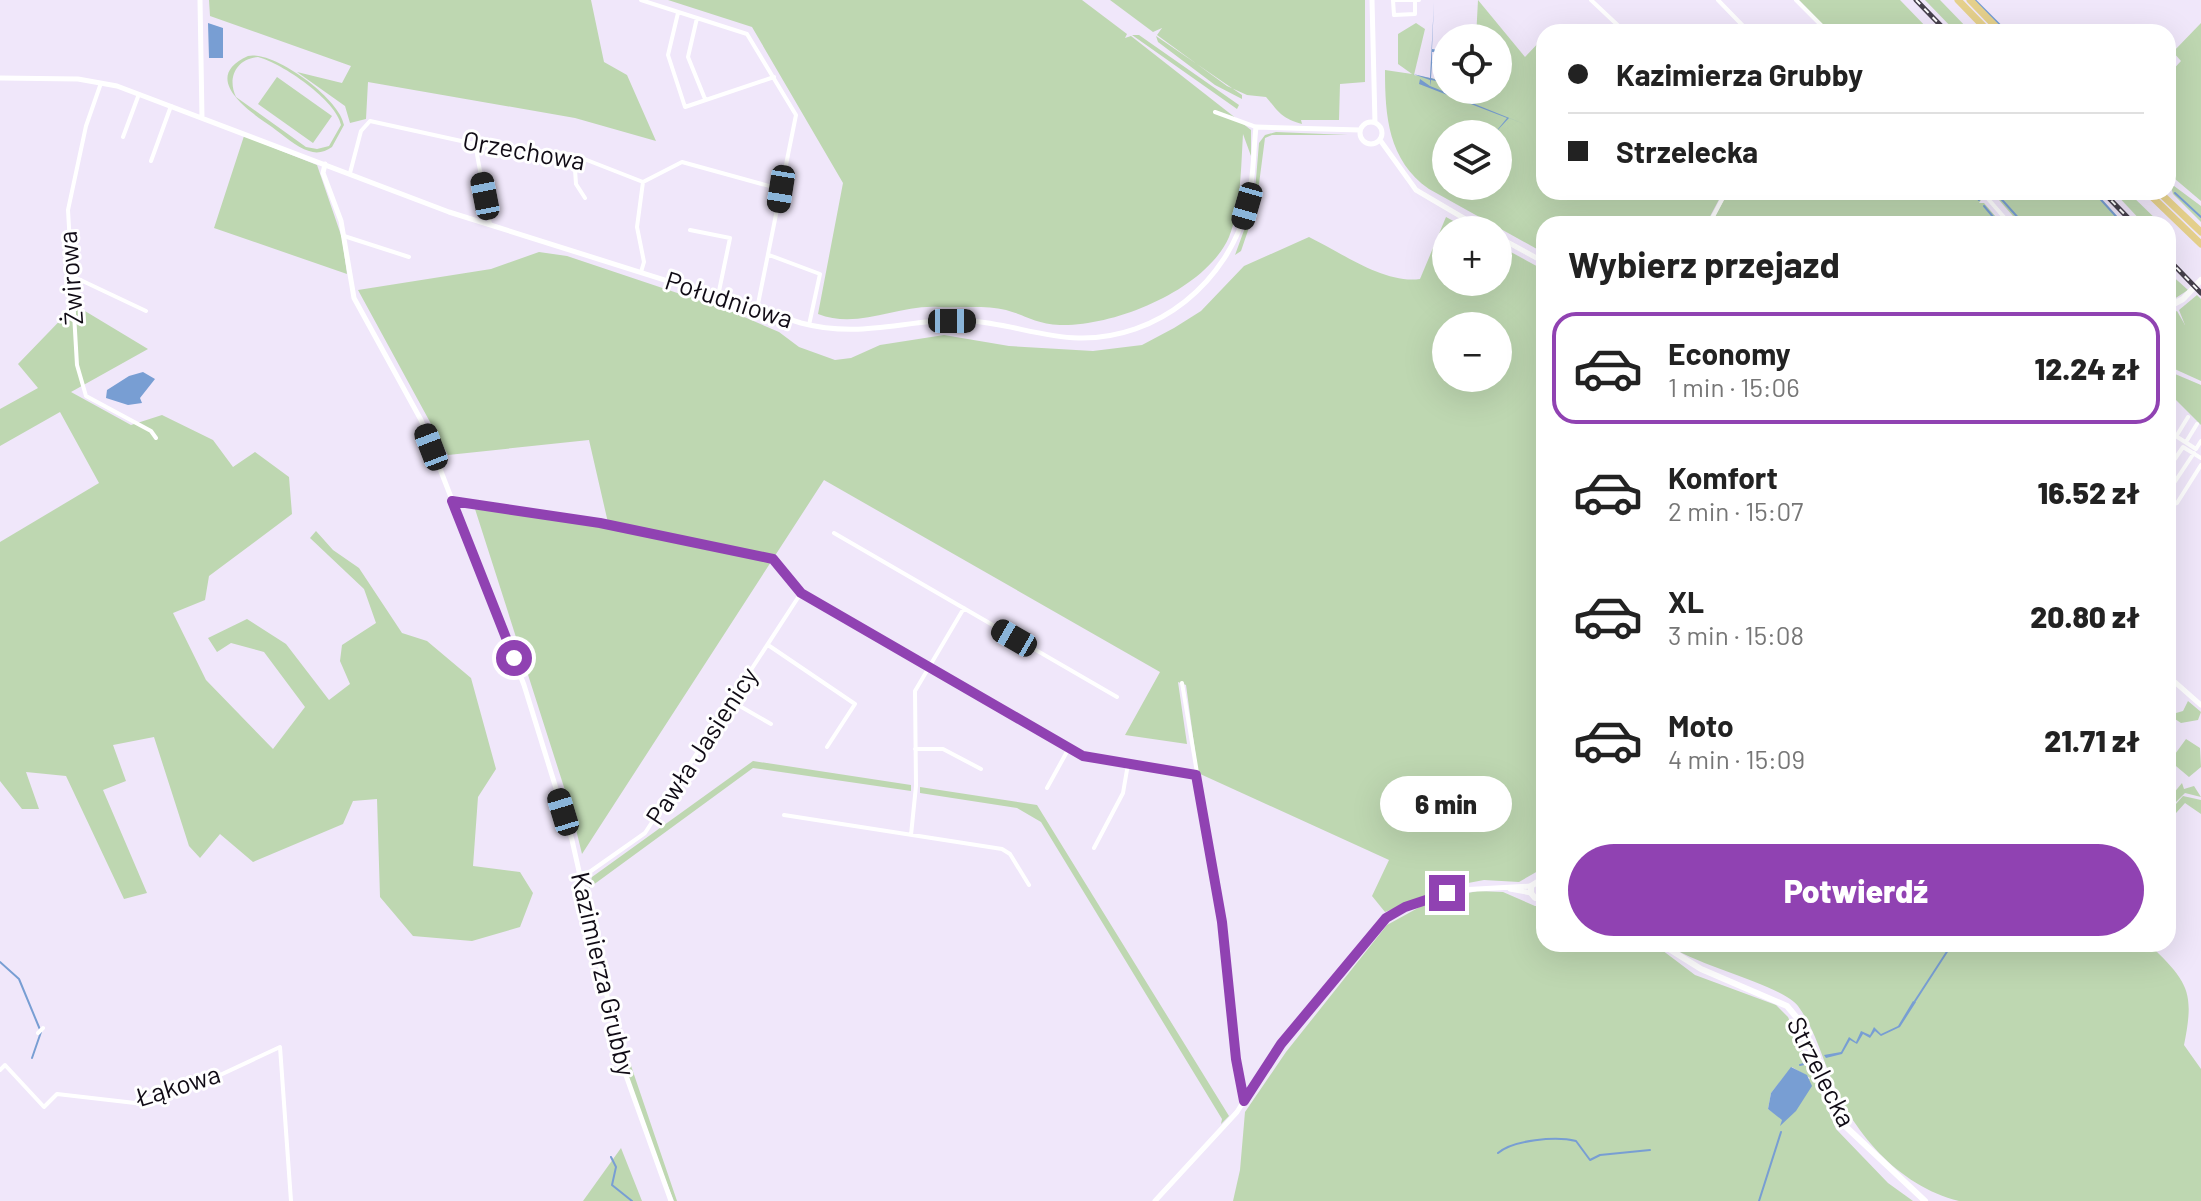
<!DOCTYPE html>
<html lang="pl">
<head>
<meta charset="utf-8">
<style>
	:root { --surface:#fff; --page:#f2f2f2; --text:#222; --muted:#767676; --line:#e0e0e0; --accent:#9042b2 }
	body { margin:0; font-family:Barlow,sans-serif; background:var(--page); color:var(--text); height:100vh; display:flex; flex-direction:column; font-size:30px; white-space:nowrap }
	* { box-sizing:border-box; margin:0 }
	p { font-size:26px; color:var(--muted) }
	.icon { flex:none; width:44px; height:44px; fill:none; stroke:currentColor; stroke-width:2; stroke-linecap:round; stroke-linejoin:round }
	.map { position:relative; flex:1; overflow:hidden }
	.panel { position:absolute; left:1536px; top:216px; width:640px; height:736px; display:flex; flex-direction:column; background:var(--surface); border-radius:24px; box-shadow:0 8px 32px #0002 }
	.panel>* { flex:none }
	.banner { position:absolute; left:1536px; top:24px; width:640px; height:176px; border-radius:24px; box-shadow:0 8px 32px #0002; display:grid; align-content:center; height:176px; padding:0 32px; background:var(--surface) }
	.fabs { position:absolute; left:1432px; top:24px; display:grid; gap:16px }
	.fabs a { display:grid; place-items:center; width:80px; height:80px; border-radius:50%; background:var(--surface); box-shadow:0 8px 32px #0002; font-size:40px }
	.end { position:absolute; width:36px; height:36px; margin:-18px; border:10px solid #9042b2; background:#fff; box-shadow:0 0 0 4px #fff }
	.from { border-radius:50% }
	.bubble { position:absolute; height:56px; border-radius:28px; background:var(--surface); box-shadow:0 8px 32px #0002; font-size:26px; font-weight:800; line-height:56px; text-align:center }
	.car { position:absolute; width:24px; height:48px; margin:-24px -12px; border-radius:10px; box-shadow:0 0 6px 2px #0007; background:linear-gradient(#222 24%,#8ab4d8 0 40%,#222 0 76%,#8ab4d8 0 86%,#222 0) }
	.banner b { display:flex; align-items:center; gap:28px; height:76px; font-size:30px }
	.banner b+b { border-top:2px solid var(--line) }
	.banner i { width:20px; height:20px; background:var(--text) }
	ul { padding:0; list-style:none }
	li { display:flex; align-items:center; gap:24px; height:112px; margin:0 16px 12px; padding:0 16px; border:4px solid transparent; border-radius:24px }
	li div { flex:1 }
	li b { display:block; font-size:30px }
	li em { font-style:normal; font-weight:800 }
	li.on { border-color:var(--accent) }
	li>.icon { width:72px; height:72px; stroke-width:1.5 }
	h2 { padding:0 32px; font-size:36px; line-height:96px }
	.action { display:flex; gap:16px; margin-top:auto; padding:16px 32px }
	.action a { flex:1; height:92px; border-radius:48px; background:var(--accent); color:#fff; font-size:32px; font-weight:800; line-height:92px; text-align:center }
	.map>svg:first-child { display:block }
	.green { fill:#bed7b1; fill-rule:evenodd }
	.water { fill:#789ed3 }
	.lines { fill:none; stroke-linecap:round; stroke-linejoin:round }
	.stream { stroke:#789ed3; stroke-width:2 }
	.minor { stroke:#fff; stroke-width:4 }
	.tertiary { stroke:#fff; stroke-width:5 }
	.secondary { stroke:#fff; stroke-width:6 }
	.primary { stroke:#e5d08c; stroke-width:7 }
	.rail-casing { stroke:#46404c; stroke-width:5 }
	.rail { stroke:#fff; stroke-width:2; stroke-dasharray:6; stroke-linecap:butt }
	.route { stroke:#9042b2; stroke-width:10 }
	.labels { text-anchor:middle; stroke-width:6; stroke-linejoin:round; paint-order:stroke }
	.street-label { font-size:26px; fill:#100b15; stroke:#fff }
</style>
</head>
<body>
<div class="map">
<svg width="2201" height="1201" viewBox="0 0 2201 1201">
	<rect width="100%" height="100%" fill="#f0e7fa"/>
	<!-- green -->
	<path class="green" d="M209 0H591L604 62 627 75 656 141 575 118 368 82 366 119 350 123 345 106 297 72 342 83 351 66 210 16Z
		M668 0H1082L1127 34 1125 38 1131 36 1251 130V156L1243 134C1241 166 1241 208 1229 237 1206 289 1118 325 1064 325 1038 325 1028 316 1006 310 986 305 959 308 939 307 898 304 859 330 818 314L843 183 752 27Z
		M1110 0H1365V82L1340 84 1339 120H1301L1302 124C1281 118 1279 112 1266 97L1247 95 1227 86 1157 35 1162 28 1153 32Z
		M1478 0 1525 57 1544 37V192H1723L1706 224H1544V253L1429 189C1388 160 1385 116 1385 70L1412 74 1398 64V34L1416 23 1425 29 1414 75 1446 81V90H1498V38H1476ZM1446 134H1498V186H1446Z
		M1799 0H1900L1931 32H1830Z
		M1925 0H1940L1971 32H1956Z
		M2201 23V201L2168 173V75L2181 61 2173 52Z
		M1132 35H1139L1239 105 1237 109Z
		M1156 36 1242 95V99L1215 85 1158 42Z
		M248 56C274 50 340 99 344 125L332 147C325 152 317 154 309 151 296 147 283 135 272 127 250 112 199 78 248 56ZM258 57C282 63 337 101 341 125L329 146 317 149 306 147 236 97C227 78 236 59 258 57Z
		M277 77 332 116 313 143 258 104Z
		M1276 132 1348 135H1272L1265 138 1256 207 1241 251 1235 255 1254 203 1259 143 1265 135Z
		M244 136 317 165 342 238 347 274 214 228Z
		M2170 183 2201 206V222L2173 194Z
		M1728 192H1974L1981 200 1979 203H1984L2002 224H1711Z
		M1992 192H2095L2123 224H2020Z
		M2114 192H2128L2161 224H2144Z
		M1446 217 1470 230H1446V282H1498V245L1544 270V855L1538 871 1519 882 1484 880 1447 887 1385 912 1372 896 1389 860 1198 773 1186 685 1178 682 1187 744 1125 735 1160 672 824 480 582 854 571 809 475 509 609 527 589 440 448 455 358 290 491 269 539 252 567 256 728 310 779 332 799 347 835 360 851 358 880 345 944 335 1009 346 1093 351 1142 345 1174 328 1201 311 1244 266 1309 237C1340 252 1384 284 1420 279ZM1446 326H1498V378H1446Z
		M2168 272 2188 290 2168 303Z
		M2197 295 2201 299V381L2168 366V315L2177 311 2185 325 2179 310Z
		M75 305 148 349 71 392 131 425 162 415 213 440 233 467 255 452 289 477 292 514 209 576 205 600 173 613 206 680 273 749 305 707 264 652 231 643 217 652 208 638 247 619 286 644 329 700 350 684 340 661 342 645 376 623 364 589 310 538 316 531 333 550 359 568 402 633 427 641 471 678 496 769 478 797 473 866 520 872 533 893 520 927 472 941 413 936 380 897 377 799 353 801 343 824 253 862 220 834 200 858 189 846 154 737 113 745 126 781 103 790 147 893 124 899 66 776 26 772 39 809H22L0 781V542L99 483 60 412 0 446V409L38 388 18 364Z
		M2168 371 2201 385V425L2168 392Z
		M2188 701 2201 712 2198 720 2181 723 2169 715 2183 711Z
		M2186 739 2200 748 2201 767 2189 777 2170 761Z
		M753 761 911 785V791L753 768 589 888 592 877Z
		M2182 783 2184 789 2194 786 2201 797 2185 793 2168 810V800Z
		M920 787 1037 805 1229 1116 1221 1124 1222 1119 1041 822 1017 808 920 793Z
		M2183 796 2201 800V814L2185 803 2168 822V813Z
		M1477 891 1503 892 1535 906H1544V944H1654L1695 975 1776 1005 1788 1017 1836 1129 1888 1183 1913 1201H1233L1240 1170 1245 1112 1286 1052 1387 925 1427 903ZM1792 1067 1810 1078 1781 1124 1783 1119 1768 1109 1771 1093Z
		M1666 944H2149C2188 982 2195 991 2184 1045L2201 1069V1201H1959C1898 1186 1851 1131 1829 1073 1820 1051 1813 1026 1798 1006 1782 985 1697 966 1666 944Z
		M626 1051 677 1201H674L642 1122 621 1052Z
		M621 1148 642 1201H583Z"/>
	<!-- water -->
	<path class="water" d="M1434 2 1432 49 1446 51 1432 52V62L1446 64H1432L1431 78 1446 83 1431 80 1430 86 1544 132 1509 118 1494 134 1507 118 1419 84 1420 79 1430 86V80L1413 74 1430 78Z
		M208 23 223 28V58H209Z
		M143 372 155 379 140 398 142 403 128 405 106 398 107 390 129 376Z
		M1913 1001 1916 1002 1900 1027 1881 1036 1875 1031 1870 1038 1863 1034 1857 1044 1850 1040 1842 1054 1826 1058 1824 1055 1841 1052 1849 1037 1856 1042 1861 1031 1870 1035 1874 1027 1881 1034 1898 1026Z
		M1791 1067 1807 1075 1812 1086 1796 1111 1780 1126 1782 1120 1768 1109 1771 1093Z"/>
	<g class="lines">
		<!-- stream -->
		<path class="stream" d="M1975 0 2007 32
			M1972 192 1979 200
			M1995 192 2021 221
			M2094 192 2123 224
			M2175 193 2201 217
			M1984 206 1999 224
			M0 962 19 979 41 1032 32 1058
			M1915 1001 1952 944
			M1800 1065 1804 1064
			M1498 1153C1513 1140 1556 1136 1576 1141L1590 1160 1600 1155 1650 1150
			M611 1157 616 1167 612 1185 632 1201
			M1759 1201 1781 1132"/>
		<!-- minor -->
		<path class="minor" d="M641 0 747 34 796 115 757 309
			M1415 0V14L1394 15 1393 0H1419
			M1591 0 1625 32
			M1718 0 1749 32
			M1796 0 1828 32
			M678 13 668 55 685 107 774 77
			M697 18 688 57 705 99
			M101 83 86 126 68 210 77 365 86 396 151 431 156 438
			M1215 112 1256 127
			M123 137 139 94
			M475 144 490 224
			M574 155 576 184 585 198
			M151 161 171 106
			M350 173 361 131 370 121 475 144 574 155 643 182
			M643 182 682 162 780 189
			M1982 192 2010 224
			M1709 224 1726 192
			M690 230 730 238 718 296
			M344 236 409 257
			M769 255 820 274 809 325
			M641 272 644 262 637 227 643 182
			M72 276 146 311
			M2168 431 2196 449 2201 441
			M2177 435 2188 417
			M2186 442 2197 424
			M2168 469 2183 447 2201 458
			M2168 492 2194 453
			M452 501 600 523 773 559 801 593 1083 756 1196 775
			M2168 507 2177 503 2201 465
			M834 533 1117 697
			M768 645 855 704 827 747
			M1182 683 1222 922 1244 1101
			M731 701 771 724
			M915 749H943L981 769
			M1047 788 1069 748
			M784 815 1002 849 1010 854 1029 885
			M911 835 916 786 915 691 964 608
			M1094 848 1123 793 1128 764
			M581 878 645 833 801 593
			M38 1033 43 1028
			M0 1070 5 1065 44 1107 57 1094 135 1103 203 1083 280 1047 291 1201"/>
		<!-- tertiary -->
		<path class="tertiary" d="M200 0 202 118
			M1372 0 1375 123
			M0 78 78 79 117 86 449 212 801 323C865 340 909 317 970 321 1006 323 1041 337 1078 338 1158 340 1228 282 1247 206 1254 181 1253 153 1256 127L1360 130
			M1360 133a11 11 0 1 1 22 0a11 11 0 1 1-22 0Z
			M1380 140 1416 190 1484 230
			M325 164 323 173 341 221 354 298 421 420 524 685 572 840 623 1067 671 1201
			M1498 237 1544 262
			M2168 676 2201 705
			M1510 889 1531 893
			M1155 1201 1237 1112 1274 1053 1390 914 1460 890 1531 886"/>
		<!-- secondary -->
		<path class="secondary" d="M2168 307 2183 299 2201 280
			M1539 881 1531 886V893L1535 898H1544
			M1539 881 1544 869
			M1661 944 1701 969 1787 1006 1797 1018 1844 1125 1925 1201"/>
		<!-- primary -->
		<path class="primary" d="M1958 0 1989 32
			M1970 0 2001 32
			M2147 192 2201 244
			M2159 192 2201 232"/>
		<defs>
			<path id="rail" d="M1916 0 1947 32
				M2103 192 2134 224
				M2168 259 2201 293"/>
		</defs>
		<!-- rail casing -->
		<use href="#rail" class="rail-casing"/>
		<!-- rail -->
		<use href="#rail" class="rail"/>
	</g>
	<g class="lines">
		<!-- route -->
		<path class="route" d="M514 658 452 501 600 523 773 559 801 593 1083 756 1196 775 1222 922 1236 1059 1244 1101 1281 1044 1386 918 1405 907 1447 893"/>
	</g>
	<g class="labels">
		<!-- street labels -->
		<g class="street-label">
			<text transform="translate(524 151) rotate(10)" y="9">Orzechowa</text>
			<text transform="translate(71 278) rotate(-94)" y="9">Żwirowa</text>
			<text transform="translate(729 300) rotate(18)" y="9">Południowa</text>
			<text transform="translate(702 746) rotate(-57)" y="9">Pawła Jasienicy</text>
			<text transform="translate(603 974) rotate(77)" y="9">Kazimierza Grubby</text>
			<text transform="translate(1821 1072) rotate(63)" y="9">Strzelecka</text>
			<text transform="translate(178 1086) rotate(-17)" y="9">Łąkowa</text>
		</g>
	</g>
</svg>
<div class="fabs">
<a><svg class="icon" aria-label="locate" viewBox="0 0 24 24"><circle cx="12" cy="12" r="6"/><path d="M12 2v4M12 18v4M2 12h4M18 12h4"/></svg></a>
<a><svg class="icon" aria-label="layers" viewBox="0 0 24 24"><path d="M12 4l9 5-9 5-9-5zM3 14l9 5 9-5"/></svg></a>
<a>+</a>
<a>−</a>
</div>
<i class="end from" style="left:514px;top:658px"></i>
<i class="end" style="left:1447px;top:893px"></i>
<div class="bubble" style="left:1380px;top:776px;width:132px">6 min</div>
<i class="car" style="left:781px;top:189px;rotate:189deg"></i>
<i class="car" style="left:485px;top:196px;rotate:349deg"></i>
<i class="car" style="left:1247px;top:206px;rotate:196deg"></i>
<i class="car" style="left:952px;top:321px;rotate:90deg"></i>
<i class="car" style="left:431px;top:447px;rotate:339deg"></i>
<i class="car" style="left:1014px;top:638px;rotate:300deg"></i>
<i class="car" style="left:563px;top:812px;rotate:343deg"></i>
<div class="banner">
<b><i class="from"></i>Kazimierza Grubby</b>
<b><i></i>Strzelecka</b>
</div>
<section class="panel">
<h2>Wybierz przejazd</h2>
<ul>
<li class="on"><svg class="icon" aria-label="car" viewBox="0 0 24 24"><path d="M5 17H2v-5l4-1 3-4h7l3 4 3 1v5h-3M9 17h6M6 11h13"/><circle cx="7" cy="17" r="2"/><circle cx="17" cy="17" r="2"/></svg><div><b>Economy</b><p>1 min · 15:06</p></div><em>12.24 zł</em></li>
<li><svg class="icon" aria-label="car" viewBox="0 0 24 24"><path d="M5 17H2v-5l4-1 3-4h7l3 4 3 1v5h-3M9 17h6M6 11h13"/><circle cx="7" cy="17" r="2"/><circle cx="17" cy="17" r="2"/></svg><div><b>Komfort</b><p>2 min · 15:07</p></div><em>16.52 zł</em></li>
<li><svg class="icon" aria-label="car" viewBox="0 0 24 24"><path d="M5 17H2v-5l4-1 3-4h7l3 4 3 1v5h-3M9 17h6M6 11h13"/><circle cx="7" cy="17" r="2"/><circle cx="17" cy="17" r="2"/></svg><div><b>XL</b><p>3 min · 15:08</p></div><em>20.80 zł</em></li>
<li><svg class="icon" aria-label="car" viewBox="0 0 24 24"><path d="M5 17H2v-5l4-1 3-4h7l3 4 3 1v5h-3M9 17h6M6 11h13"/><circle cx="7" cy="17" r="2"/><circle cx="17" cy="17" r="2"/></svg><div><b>Moto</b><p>4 min · 15:09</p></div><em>21.71 zł</em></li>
</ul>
<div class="action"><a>Potwierdź</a></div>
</section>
</div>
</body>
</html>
